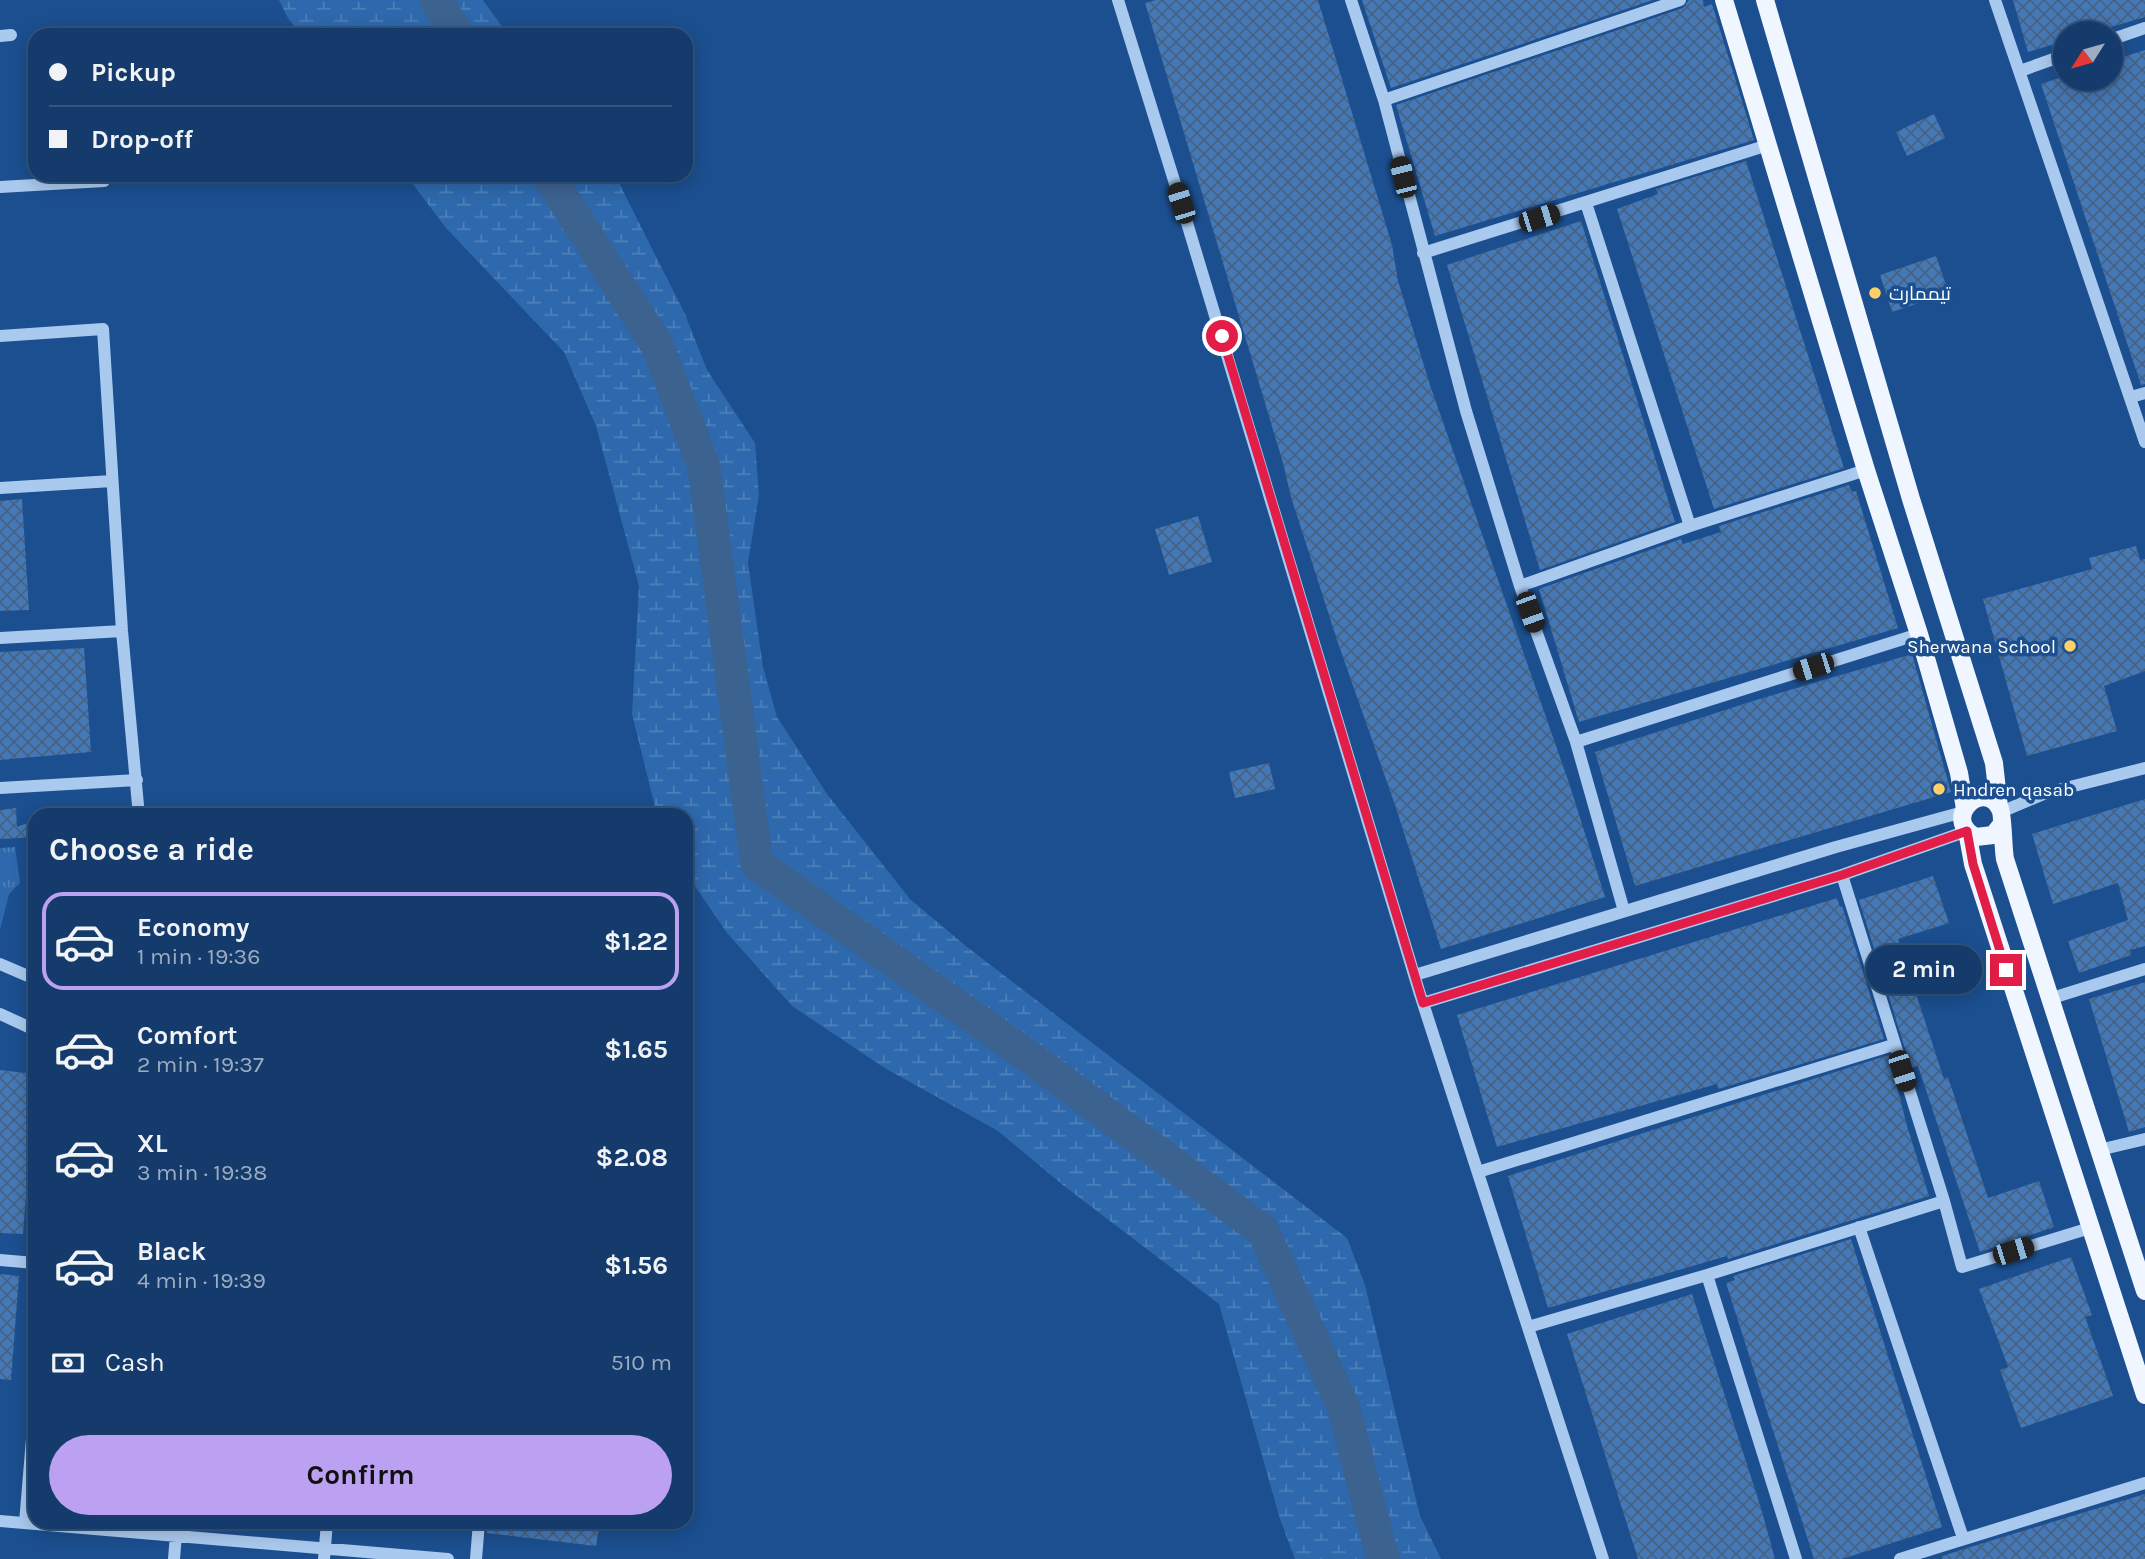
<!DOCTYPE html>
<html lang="en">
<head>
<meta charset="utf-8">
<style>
	:root { --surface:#143b6b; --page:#1d4271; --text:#f1f3f6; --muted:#9dadc1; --line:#33557e; --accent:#bca0f2 }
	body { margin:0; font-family:Karla,Cairo,sans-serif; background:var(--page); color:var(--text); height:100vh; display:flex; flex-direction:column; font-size:26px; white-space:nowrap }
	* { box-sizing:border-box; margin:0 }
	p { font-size:23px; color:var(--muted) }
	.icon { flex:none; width:38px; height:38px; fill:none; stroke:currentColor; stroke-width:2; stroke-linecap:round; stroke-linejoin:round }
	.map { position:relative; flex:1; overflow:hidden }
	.drawer { position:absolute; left:28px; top:808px; width:665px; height:721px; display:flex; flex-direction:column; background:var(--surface); border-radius:21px; box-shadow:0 4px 18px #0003,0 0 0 2px var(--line) }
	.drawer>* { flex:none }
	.top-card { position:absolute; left:28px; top:28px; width:665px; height:154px; border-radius:21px; box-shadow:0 4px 18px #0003,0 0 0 2px var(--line); display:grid; align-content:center; height:154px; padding:0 21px; background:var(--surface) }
	.needle { width:46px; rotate:233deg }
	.buttons { position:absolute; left:2053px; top:21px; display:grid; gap:14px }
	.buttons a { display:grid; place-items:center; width:70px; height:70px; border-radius:50%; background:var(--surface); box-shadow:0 4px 18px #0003,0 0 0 2px var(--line); font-size:35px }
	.end { position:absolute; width:32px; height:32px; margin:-16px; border:9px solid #e11d48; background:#fff; box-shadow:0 0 0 4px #fff }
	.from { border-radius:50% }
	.bubble { position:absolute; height:49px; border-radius:24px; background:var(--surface); box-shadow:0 4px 18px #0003,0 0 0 2px var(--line); font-size:23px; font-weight:700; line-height:49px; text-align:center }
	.car { position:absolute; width:21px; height:42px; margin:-21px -10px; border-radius:9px; box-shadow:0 0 5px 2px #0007; background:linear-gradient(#222 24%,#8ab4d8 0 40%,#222 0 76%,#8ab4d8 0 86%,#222 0) }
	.top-card b { display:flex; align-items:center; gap:24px; height:66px; font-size:26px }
	.top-card b+b { border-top:2px solid var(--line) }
	.top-card i { width:18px; height:18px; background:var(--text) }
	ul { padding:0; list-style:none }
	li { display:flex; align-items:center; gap:21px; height:98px; margin:0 14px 10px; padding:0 7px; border:4px solid transparent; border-radius:21px }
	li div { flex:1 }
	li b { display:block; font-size:26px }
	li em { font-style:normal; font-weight:700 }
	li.active { border-color:var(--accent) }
	li>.icon { width:63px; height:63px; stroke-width:1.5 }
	h2 { padding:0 21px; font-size:32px; line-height:84px }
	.pay { display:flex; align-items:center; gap:18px; height:77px; padding:0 21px; font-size:26px }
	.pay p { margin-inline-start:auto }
	.button { display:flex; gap:14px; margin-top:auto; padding:14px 21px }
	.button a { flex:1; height:80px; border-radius:42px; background:var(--accent); color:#111; font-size:28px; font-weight:700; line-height:80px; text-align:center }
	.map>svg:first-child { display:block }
	.grass { fill:url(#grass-tufts) }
	.wetland { fill:url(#wetland-marsh) }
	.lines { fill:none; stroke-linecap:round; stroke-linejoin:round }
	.river { stroke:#3c6290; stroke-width:33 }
	.building { fill:url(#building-cross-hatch) }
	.minor { stroke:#a9c9ee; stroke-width:12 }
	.major { stroke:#f0f6ff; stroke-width:18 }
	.route { stroke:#e11d48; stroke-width:9 }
	.poi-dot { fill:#ffd166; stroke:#1b4f8f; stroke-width:2.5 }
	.labels { text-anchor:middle; stroke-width:7; stroke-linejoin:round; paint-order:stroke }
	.poi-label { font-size:19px; fill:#fff; stroke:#1b4f8f; text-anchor:start }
</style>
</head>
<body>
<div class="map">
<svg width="2145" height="1559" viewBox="0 0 2145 1559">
	<defs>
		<pattern id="grass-tufts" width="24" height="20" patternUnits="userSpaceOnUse" patternTransform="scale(1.75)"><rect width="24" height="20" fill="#2e69ad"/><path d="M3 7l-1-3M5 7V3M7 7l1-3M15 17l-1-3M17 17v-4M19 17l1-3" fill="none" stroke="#4d80b9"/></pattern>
		<pattern id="wetland-marsh" width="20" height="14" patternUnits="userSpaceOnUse" patternTransform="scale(1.75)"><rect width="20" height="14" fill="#2e69ad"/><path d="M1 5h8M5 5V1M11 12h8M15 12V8" fill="none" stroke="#4d80b9"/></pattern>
		<pattern id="building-cross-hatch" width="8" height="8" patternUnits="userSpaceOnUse" patternTransform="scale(1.75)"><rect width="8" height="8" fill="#4478b7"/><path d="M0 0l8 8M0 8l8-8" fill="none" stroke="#486282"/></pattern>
	</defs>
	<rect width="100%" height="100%" fill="#1b4f8f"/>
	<!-- grass -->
	<path class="grass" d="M15 847 20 883 9 894 0 930V848Z"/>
	<!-- wetland -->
	<path class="wetland" d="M279 0H483L508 35H301L288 18Z
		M406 175H615L685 314 707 370 755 443 759 495 748 563 763 667 777 717 827 794 910 899 967 947 1347 1238 1365 1285 1420 1516 1441 1559H1295L1280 1519 1219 1304 1064 1186 998 1131 883 1067 792 1006 727 933 686 873V816L657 815 632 714 639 586 596 426 564 352 446 228Z"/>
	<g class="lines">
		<!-- river -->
		<path class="river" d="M436 0 458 35
			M548 175 657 345 704 467 757 864 1042 1066 1263 1231 1343 1406 1383 1559"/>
	</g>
	<!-- building -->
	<path class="building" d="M1156 0H1318L1392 245 1398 281 1430 385 1570 786 1605 897 1441 949 1395 805 1338 643 1291 497 1283 463 1145 3Z
		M1362 0H1653L1391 88Z
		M1689 0H1703L1704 7 1712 4 1754 140 1435 236 1396 105 1683 8Z
		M2013 0H2145V17L2091 33H2065V41L2028 52Z
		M2145 50V384L2141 385 2041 84 2065 76V79H2110V61Z
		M1934 114 1945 138 1907 156 1896 132Z
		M1746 161 1844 468 1714 509 1617 209 1658 194 1656 189Z
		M1581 221 1675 522 1540 570 1447 265Z
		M1936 256 1949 293 1892 312 1880 275Z
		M1849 485 1852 492 1856 491 1898 628 1579 722 1539 589 1681 539 1683 544 1721 532 1719 526Z
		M22 499 29 610 0 611V501Z
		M1198 516 1212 562 1169 575 1155 529Z
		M2136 546 2140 560 2145 559V671L2104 686 2117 731 2027 756 1983 599 2092 569 2089 558Z
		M84 648 91 752 0 760V652Z
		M1912 654 1951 792 1635 886 1595 752 1753 701Z
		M1269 763 1275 789 1235 798 1229 772Z
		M2145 799V946L2130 950 2131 955 2079 973 2068 941 2128 920 2118 883 2053 904 2032 834Z
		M16 808 17 827 35 820V837L0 839V810Z
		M1933 876 1949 923 1898 939 1944 1079 1948 1077 1988 1198 2039 1181 2054 1227 1980 1252 1918 1066 1911 1068 1859 900Z
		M1837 898 1840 907 1842 906 1884 1039 1718 1089 1717 1084 1497 1147 1457 1015Z
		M2145 982V1127L2129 1132 2089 999Z
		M1889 1055 1907 1126 1929 1196 1728 1259 1727 1256 1548 1308 1508 1176Z
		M0 1070 35 1074 23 1234 0 1233Z
		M1851 1239 1942 1527 1842 1559H1814L1726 1283 1735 1280 1733 1276Z
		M2071 1257 2092 1315 2085 1317 2113 1396 2021 1428 2000 1370 2008 1367 1979 1289Z
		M0 1274 19 1276 11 1380 0 1379Z
		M1692 1294 1761 1508 1775 1559H1638L1567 1334Z
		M2145 1494V1559H1942V1556L1993 1540Z
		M488 1522H600L596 1546 487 1533Z"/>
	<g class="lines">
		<!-- minor -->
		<path class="minor" d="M1118 0 1181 203 1419 991 1603 1559
			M1351 0 1384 100 1466 411 1520 586 1576 742 1624 911
			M1995 0 2145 442
			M0 36 11 35
			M2110 40 2145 28
			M2020 71 2065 55
			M1384 100 1680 0
			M0 187 104 181
			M1586 203 1690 526
			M1423 253 1768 145
			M0 336 103 329 122 631 139 816
			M2131 397 2145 393
			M0 488 112 481
			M1520 586 1690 526 1866 470
			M0 638 122 631
			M1576 742 1919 634
			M0 788 137 780
			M2001 812 2046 793 2145 768
			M1842 875 1944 1201 1962 1267 2090 1228
			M0 964 35 979
			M1415 975 1836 847 1963 812
			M2049 999 2145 969
			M1423 1003 1842 875 1967 831
			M0 1014 35 1030
			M2099 1150 2145 1139
			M1478 1172 1893 1045
			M1859 1227 1963 1538
			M0 1260 35 1263
			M1707 1275 1796 1559
			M1528 1327 1707 1275 1944 1201
			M0 1521 448 1559
			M25 1523 35 1403
			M174 1559 177 1522
			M324 1559 327 1522
			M476 1559 479 1522
			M1900 1559 2145 1483"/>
		<!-- major -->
		<path class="major" d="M1724 0 1866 470 1919 634 1959 773 1965 809
			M1765 0 1911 499 1994 763 1999 807
			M2001 825 1993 835 1976 837C1940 819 1984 777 2000 809 2003 814 2003 849 2005 859L2145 1291
			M1967 831 1973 864 2145 1395"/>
	</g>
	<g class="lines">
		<!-- route -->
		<path class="route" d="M1222 336 1423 1003 1842 875 1967 831 1973 864 2006 970"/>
	</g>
	<!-- markers -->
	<g class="poi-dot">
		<circle cx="1875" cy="293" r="7"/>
		<circle cx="2070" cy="646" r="7"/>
		<circle cx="1939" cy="789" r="7"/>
	</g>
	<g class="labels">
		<!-- poi labels -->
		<g class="poi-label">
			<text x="1889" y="300">تیممارت</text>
			<text x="2056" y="653" text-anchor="end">Sherwana School</text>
			<text x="1953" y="796">Hndren qasab</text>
		</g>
	</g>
</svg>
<div class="buttons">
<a><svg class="needle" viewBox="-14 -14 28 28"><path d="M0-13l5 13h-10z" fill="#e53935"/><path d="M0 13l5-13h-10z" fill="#9dadc1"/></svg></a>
</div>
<i class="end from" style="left:1222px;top:336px"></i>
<i class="end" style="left:2006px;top:970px"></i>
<div class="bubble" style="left:1866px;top:945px;width:116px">2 min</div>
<i class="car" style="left:1403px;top:177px;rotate:346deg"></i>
<i class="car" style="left:1181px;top:203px;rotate:342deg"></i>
<i class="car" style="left:1539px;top:218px;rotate:73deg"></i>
<i class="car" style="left:1530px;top:612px;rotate:160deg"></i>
<i class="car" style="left:1813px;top:667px;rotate:252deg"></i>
<i class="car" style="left:1902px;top:1071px;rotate:162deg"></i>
<i class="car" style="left:2013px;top:1251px;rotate:73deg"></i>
<div class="top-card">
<b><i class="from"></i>Pickup</b>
<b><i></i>Drop-off</b>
</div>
<section class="drawer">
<h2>Choose a ride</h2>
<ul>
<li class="active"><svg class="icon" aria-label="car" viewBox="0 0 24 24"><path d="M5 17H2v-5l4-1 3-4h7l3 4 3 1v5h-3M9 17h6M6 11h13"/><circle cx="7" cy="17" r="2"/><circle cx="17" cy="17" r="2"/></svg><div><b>Economy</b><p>1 min · 19:36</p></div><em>$1.22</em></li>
<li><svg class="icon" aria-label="car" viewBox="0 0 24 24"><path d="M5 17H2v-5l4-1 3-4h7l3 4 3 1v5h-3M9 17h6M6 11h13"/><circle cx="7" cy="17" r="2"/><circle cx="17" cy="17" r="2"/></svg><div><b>Comfort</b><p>2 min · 19:37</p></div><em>$1.65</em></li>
<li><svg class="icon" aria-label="car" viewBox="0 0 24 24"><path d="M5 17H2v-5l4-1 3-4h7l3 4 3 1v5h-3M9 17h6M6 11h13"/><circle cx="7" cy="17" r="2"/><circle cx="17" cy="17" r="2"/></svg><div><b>XL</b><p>3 min · 19:38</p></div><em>$2.08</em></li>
<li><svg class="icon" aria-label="car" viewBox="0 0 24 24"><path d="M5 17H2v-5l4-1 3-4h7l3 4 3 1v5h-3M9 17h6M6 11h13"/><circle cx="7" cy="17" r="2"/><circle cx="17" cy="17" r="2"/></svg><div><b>Black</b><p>4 min · 19:39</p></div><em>$1.56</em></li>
</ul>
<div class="pay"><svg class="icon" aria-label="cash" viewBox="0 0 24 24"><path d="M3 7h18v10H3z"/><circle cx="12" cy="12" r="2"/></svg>Cash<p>510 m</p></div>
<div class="button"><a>Confirm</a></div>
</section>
</div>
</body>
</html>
